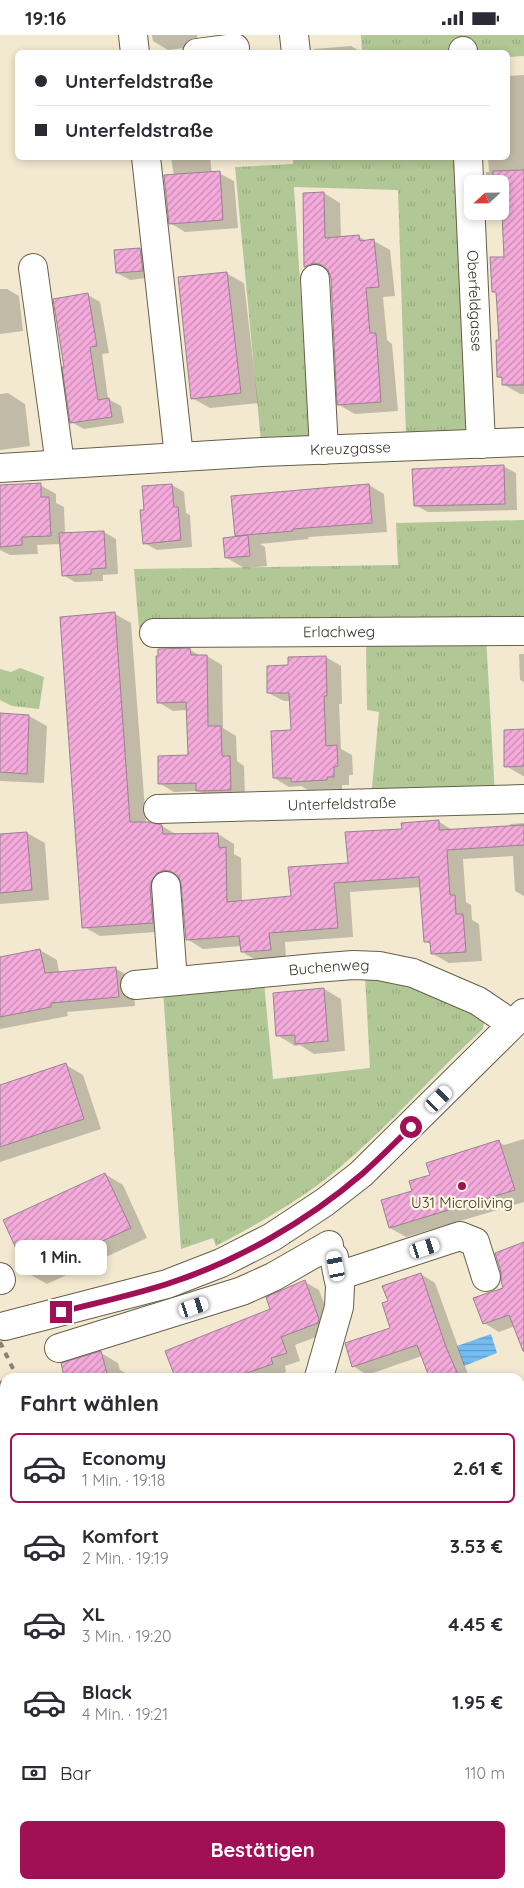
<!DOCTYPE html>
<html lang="de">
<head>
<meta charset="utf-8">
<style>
	:root { --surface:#fff; --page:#f2f2f3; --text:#2b2b33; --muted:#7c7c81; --line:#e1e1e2; --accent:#a11055 }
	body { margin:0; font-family:Quicksand,sans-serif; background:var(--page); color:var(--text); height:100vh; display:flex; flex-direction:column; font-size:19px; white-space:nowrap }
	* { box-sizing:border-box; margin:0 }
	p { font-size:16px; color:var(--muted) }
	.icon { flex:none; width:28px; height:28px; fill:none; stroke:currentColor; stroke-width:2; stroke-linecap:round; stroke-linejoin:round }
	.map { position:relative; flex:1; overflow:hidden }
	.details { position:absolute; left:0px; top:1338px; width:525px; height:516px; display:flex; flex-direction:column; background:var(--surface); border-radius:15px 15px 0 0; box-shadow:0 2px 8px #0003 }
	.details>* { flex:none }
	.hud { position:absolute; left:15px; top:15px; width:495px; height:110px; border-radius:8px; box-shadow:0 2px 8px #0003; display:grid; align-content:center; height:110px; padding:0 20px; background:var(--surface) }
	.needle { width:32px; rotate:248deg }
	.buttons { position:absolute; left:464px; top:140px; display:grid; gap:10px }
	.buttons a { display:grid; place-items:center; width:45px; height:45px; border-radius:8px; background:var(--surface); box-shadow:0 2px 8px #0003; font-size:25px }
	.end { position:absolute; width:22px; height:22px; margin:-11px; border:6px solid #a11055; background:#fff; box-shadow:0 0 0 2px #fff }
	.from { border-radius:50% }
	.bubble { position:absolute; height:35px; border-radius:8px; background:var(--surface); box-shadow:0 2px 8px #0003; font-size:16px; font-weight:700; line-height:35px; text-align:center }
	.car { position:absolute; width:15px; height:30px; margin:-15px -8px; border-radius:6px; box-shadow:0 0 4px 1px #0007; background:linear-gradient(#fff 24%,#345 0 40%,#fff 0 76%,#345 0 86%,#fff 0) }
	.hud b { display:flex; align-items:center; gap:18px; height:48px; font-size:19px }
	.hud b+b { border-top:1px solid var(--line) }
	.hud i { width:12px; height:12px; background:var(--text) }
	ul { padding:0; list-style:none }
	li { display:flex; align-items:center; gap:15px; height:70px; margin:0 10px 8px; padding:0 10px; border:2px solid transparent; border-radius:8px }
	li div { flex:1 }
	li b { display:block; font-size:19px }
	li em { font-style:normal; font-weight:700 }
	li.active { border-color:var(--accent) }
	li>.icon { width:45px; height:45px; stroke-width:1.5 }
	h2 { padding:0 20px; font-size:22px; line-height:60px }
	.pay { display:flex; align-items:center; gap:12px; height:55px; padding:0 20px; font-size:19px }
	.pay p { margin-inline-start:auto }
	.cta { display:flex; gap:10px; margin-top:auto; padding:10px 20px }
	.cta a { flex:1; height:58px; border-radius:8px; background:var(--accent); color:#fff; font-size:20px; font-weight:700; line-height:58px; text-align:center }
	.status { display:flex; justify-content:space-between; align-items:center; height:35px; padding:0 25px; background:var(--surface); direction:ltr }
	.status svg { height:14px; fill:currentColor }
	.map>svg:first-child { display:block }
	.grass { fill:url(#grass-tufts) }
	.water { fill:url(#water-rules) }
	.shadow { fill:#0003 }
	.building { fill:url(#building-hatch); stroke:#998291 }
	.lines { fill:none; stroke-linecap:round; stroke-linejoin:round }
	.minor-casing { stroke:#675f49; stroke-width:30 }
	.minor { stroke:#fff; stroke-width:28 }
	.rail { stroke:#888272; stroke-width:4; stroke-dasharray:6 6; stroke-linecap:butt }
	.route { stroke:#a11055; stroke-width:6 }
	.poi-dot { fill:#a11055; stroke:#fef7e2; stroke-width:2 }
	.labels { text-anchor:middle; stroke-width:4.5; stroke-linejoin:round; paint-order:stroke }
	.street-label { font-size:15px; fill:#363329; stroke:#fef7e2 }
	.poi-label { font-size:15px; fill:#363329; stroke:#fef7e2 }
</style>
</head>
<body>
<div class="status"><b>19:16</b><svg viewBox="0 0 49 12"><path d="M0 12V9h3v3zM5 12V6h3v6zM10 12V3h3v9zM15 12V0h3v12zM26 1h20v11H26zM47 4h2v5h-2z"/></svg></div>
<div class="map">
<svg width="524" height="1853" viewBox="0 0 524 1853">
	<defs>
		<pattern id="grass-tufts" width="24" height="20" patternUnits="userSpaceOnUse" patternTransform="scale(1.25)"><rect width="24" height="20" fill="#b1c795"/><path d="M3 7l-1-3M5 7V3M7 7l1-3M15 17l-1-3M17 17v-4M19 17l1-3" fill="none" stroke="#99ab80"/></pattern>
		<pattern id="water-rules" width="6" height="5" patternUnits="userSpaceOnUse" patternTransform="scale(1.25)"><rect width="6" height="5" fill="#75bcf2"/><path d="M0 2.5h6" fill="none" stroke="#6199c4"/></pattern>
		<pattern id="building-hatch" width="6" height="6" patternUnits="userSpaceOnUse" patternTransform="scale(1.25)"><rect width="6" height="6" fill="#f4aadb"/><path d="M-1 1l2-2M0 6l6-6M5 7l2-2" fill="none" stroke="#c68bb2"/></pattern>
	</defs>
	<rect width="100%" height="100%" fill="#f2e9d0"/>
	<!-- grass -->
	<path class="grass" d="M361 0H524V21L508 22V18L362 17Z
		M293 122 461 123 473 401H406L398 155 294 152 310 407H261L235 132 293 129Z
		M524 485V588L139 593 134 534 398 530 396 488Z
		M486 601 495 760 371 763 379 677 367 675 366 605Z
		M20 633 44 642 39 674 12 671 0 665V634L11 637Z
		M365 940 430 951 484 985 483 994C433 1040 389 1091 338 1134 301 1165 259 1188 216 1211L213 1203 181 1214 163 955 264 947 273 1044 370 1033Z
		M0 1383 5 1393V1414L0 1403Z
		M524 1605V1853H481L479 1849H520V1606Z"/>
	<!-- water -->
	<path class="water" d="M491 1299 497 1318 464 1331 457 1311Z"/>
	<!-- shadow -->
	<path class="shadow" d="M152 0H197L199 11 168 15 153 6Z
		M351 11 363 18H314V14Z
		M524 40V359H520L503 349V344L499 342 500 306 498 259 493 256 505 223 504 183 496 178 500 176V149H486V137H489L488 122H508V41Z
		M171 122H210L212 138H219L234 146 238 193 185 197 170 188 174 141Z
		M324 158 340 168 341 203 359 202 367 206H374L390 215 395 261 383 262 387 305 392 309 398 376 355 379 339 370 332 243 330 238 322 241 306 232 304 159Z
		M140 214 152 221 155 242 130 245 117 238Z
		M226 238 244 248 258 368 210 373 192 363Z
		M0 254H7L19 261 23 296 0 299Z
		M88 260 100 267 109 318 102 319 108 364 121 371 124 388 84 394 71 387Z
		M8 358 25 369 30 411 0 415V359Z
		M503 431 516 438 517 475 428 477 415 470Z
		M40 450 56 459V468L64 472 65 499 104 497 116 504 118 539 103 540V546L75 547 63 540 61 509 37 510 38 519 10 520 0 515V452Z
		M172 450 184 457 186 478 190 480 192 512 157 515 144 508 145 476Z
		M369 450 384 459 387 497 308 502 309 504 260 509 265 512 267 531 244 533 227 523 240 502 236 501Z
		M115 579 131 588 146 788 162 791 177 800 218 799 234 809V819L241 823 242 867 292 863 403 795 438 786 454 796 511 792 510 789 524 788V861L515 856 513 821 463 824 466 867 471 870 472 885 479 889 482 926 449 928 433 919 432 910 425 906 421 852 350 857 353 902 285 907 286 924 258 926 242 917 241 911 203 914 187 904 181 844 174 847 169 896 100 901 84 892Z
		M190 615 201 621H207L222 630 223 693 236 701 237 726 244 731 245 763 212 764 198 756 174 757 159 748 189 721 187 675 173 676 158 667Z
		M519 619H524V647L520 645Z
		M326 622 341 631 342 669H339L341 714 352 720 353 740H349V750H342V754L308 755 301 751 289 752 274 743 292 696 290 666H284L268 658 289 632Z
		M0 680 29 681 47 691 44 748 0 746Z
		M524 695V741H523L506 731Z
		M27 798 45 808 49 865 0 869V800Z
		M40 915 57 925 59 938 116 934 133 943 135 971 67 977 68 981 0 994V923Z
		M324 954 341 964 345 1016 314 1019 300 1010 295 1011 277 1000Z
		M66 1030 83 1040 101 1094 0 1127V1051Z
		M524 1104V1167L406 1202 390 1193 413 1157 432 1141 499 1107 504 1110Z
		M105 1139 123 1150 147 1203 47 1249 29 1239Z
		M524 1209V1310L515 1291 499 1297 484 1288 505 1254Z
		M421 1239 435 1248 469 1342H431L422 1321 367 1340 353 1331 392 1294Z
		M305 1247 319 1255 333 1293 332 1296 295 1310 300 1326 285 1331 286 1337 271 1342H176L166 1317 272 1275Z
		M101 1318 118 1328 120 1335 133 1342H66L62 1329Z
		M0 1490 3 1492 5 1498V1541L0 1543Z
		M520 1536 524 1548 520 1549Z
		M520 1550 524 1561V1569L520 1571Z
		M5 1617V1699L0 1698V1620Z
		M524 1724V1747L520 1739V1725Z
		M5 1748V1770L0 1759V1750Z
		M35 1849H117L118 1853H37Z
		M337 1849H393L395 1853H339Z"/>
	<!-- building -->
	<path class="building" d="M524 135V350H502V342H497L496 305H499L496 257H492L490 222H504L502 179H494V176H500V149H493V136Z
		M220 136 223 185 169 189 164 140Z
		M324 157 325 203 359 200 360 206 374 204 379 252 366 253 370 298H376L381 367 337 370 331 243 328 235 322 230 314 228 304 232 303 158Z
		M140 213 143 236 116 238 114 215Z
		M227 237 241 358 191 364 178 242Z
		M88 258 97 311 90 312 98 365 109 363 112 382 70 388 62 332H64L53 264Z
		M504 430 505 469 414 471 412 434Z
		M41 448V462H49L51 501 22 502V510L0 512V450Z
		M172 449 174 472H178L181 505 143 509 140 475H144L142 451Z
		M369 449 372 488 293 494V496L235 501 231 461Z
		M104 496 106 533 91 534V539L62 541 59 498Z
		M248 500 250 521 225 523 223 503Z
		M115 577 130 787H149L162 790 163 799 218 798 219 813 226 812 227 867 291 861 288 832 348 828 345 797 402 794 401 788 439 785V795L524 790V810L447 815 450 860H455L456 879H463L466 917 431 919 430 907H424L419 842 334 848 338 893 269 898 271 915 241 917 239 901 186 905 181 849 179 842 172 837 165 835 157 838 152 845 150 852 153 888 82 893 60 582Z
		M190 613 191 620H207L208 691H221L222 721H230L231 755 196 756V748L158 749V721L188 720 186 667 157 668 156 621H158V614Z
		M326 621 327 661H324L326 711 337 710 338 731 334 732V742H327V745L291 747V743H273L271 696 291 695 289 658H267V631L288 630V622Z
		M0 678 29 680 27 739 0 737Z
		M524 694V731L504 732V695Z
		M27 797 32 855 0 858V799Z
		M40 914 45 938 116 932 119 962 51 968V972L0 982V922Z
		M324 953 328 1006 295 1009V1000L276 1001 273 958Z
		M66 1028 84 1084 0 1112V1050Z
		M499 1105 515 1155 389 1193 381 1165 412 1156 409 1146 430 1140 426 1128Z
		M105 1138 131 1193 28 1240 3 1185Z
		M524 1207V1316H523L509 1280 483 1289 473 1263 503 1253 501 1246V1237L495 1218Z
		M421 1238 446 1312 459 1342H429L417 1310 352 1332 345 1308 390 1293 382 1268 388 1266 382 1251Z
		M305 1245 319 1284 318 1288 281 1302 287 1318 271 1323 273 1329 235 1342H175L165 1316 270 1274 266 1262Z
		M101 1316 108 1342H64L61 1328Z"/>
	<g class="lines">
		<defs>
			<g id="minor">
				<path d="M133 0 135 18"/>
				<path d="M294 0 296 18"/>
				<path d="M463 16V18"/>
				<path d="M197 18 235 13"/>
				<path d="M146 122 179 422"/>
				<path id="s1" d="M468 122 481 409"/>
				<path d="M33 233 60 429"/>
				<path d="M315 244 324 415"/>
				<path id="s2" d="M0 433 262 417 524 407"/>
				<path id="s3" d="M154 598 524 596"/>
				<path id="s4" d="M158 774 524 764"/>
				<path d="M166 851 173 946"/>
				<path id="s5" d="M135 950 315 933 353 930 379 931 413 938 478 966 512 989"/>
				<path d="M338 1241 460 1201 475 1207 486 1242"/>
				<path d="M0 1242 1 1245"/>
				<path d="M5 1291 167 1249 221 1228 272 1202 325 1167 361 1139 524 978"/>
				<path d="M59 1313 242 1256 273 1242 329 1210"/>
				<path d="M319 1342 339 1272 340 1251 334 1222"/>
				<path d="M520 1389 524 1387"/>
				<path d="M0 1453 5 1451"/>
				<path d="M520 1600 524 1598"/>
				<path d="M0 1705 5 1702"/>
				<path d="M179 1849 181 1853"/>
				<path d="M302 1849 304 1853"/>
			</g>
		</defs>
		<!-- minor casing -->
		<use href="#minor" class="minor-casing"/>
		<!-- minor -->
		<use href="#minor" class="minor"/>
		<!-- rail -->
		<path class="rail" d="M0 1307 17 1342
			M0 1346 5 1357
			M239 1849 241 1853
			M257 1849 259 1853"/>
	</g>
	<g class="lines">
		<!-- route -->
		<path class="route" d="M61 1277C96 1268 133 1260 167 1249 238 1226 306 1187 362 1139 379 1124 395 1108 411 1092"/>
	</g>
	<!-- markers -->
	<circle class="poi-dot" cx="462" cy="1151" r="5"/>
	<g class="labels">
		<!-- street labels -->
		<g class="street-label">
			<text dy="5" stroke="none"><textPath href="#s1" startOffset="144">Oberfeldgasse</textPath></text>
			<text dy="5" stroke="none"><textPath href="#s2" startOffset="351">Kreuzgasse</textPath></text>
			<text dy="5" stroke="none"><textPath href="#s3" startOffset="185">Erlachweg</textPath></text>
			<text dy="5" stroke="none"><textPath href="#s4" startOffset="184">Unterfeldstraße</textPath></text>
			<text dy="5" stroke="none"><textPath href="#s5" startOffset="195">Buchenweg</textPath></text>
		</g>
		<!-- poi labels -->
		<g class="poi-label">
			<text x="462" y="1173">U31 Microliving</text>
		</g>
	</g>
</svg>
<div class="buttons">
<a><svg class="needle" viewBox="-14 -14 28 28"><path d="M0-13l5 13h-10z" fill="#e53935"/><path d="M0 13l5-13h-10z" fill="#7c7c81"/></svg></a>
</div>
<i class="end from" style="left:411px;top:1092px"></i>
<i class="end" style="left:61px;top:1277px"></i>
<div class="bubble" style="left:15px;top:1205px;width:92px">1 Min.</div>
<i class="car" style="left:439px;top:1064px;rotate:45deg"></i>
<i class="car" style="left:425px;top:1213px;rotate:72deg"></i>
<i class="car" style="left:336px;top:1231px;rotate:349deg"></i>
<i class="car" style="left:194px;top:1272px;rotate:72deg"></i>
<div class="hud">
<b><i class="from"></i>Unterfeldstraße</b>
<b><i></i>Unterfeldstraße</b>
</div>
<section class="details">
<h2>Fahrt wählen</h2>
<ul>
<li class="active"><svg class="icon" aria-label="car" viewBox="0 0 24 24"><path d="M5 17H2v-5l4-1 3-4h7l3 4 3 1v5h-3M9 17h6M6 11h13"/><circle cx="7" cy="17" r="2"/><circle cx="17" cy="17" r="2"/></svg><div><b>Economy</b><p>1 Min. · 19:18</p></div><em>2.61 €</em></li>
<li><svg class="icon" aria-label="car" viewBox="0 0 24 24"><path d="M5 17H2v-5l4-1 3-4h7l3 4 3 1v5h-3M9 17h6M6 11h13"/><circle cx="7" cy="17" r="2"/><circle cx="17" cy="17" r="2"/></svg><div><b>Komfort</b><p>2 Min. · 19:19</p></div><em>3.53 €</em></li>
<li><svg class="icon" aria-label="car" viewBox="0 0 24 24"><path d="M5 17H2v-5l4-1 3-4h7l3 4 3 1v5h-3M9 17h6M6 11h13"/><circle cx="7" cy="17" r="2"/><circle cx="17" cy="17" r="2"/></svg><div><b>XL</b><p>3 Min. · 19:20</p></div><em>4.45 €</em></li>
<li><svg class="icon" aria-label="car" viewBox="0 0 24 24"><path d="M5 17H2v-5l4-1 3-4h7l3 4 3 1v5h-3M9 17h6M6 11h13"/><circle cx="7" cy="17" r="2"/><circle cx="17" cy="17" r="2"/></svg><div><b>Black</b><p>4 Min. · 19:21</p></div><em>1.95 €</em></li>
</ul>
<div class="pay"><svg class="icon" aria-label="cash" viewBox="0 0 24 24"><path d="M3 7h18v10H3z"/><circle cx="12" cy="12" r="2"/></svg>Bar<p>110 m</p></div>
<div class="cta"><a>Bestätigen</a></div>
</section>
</div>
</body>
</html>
